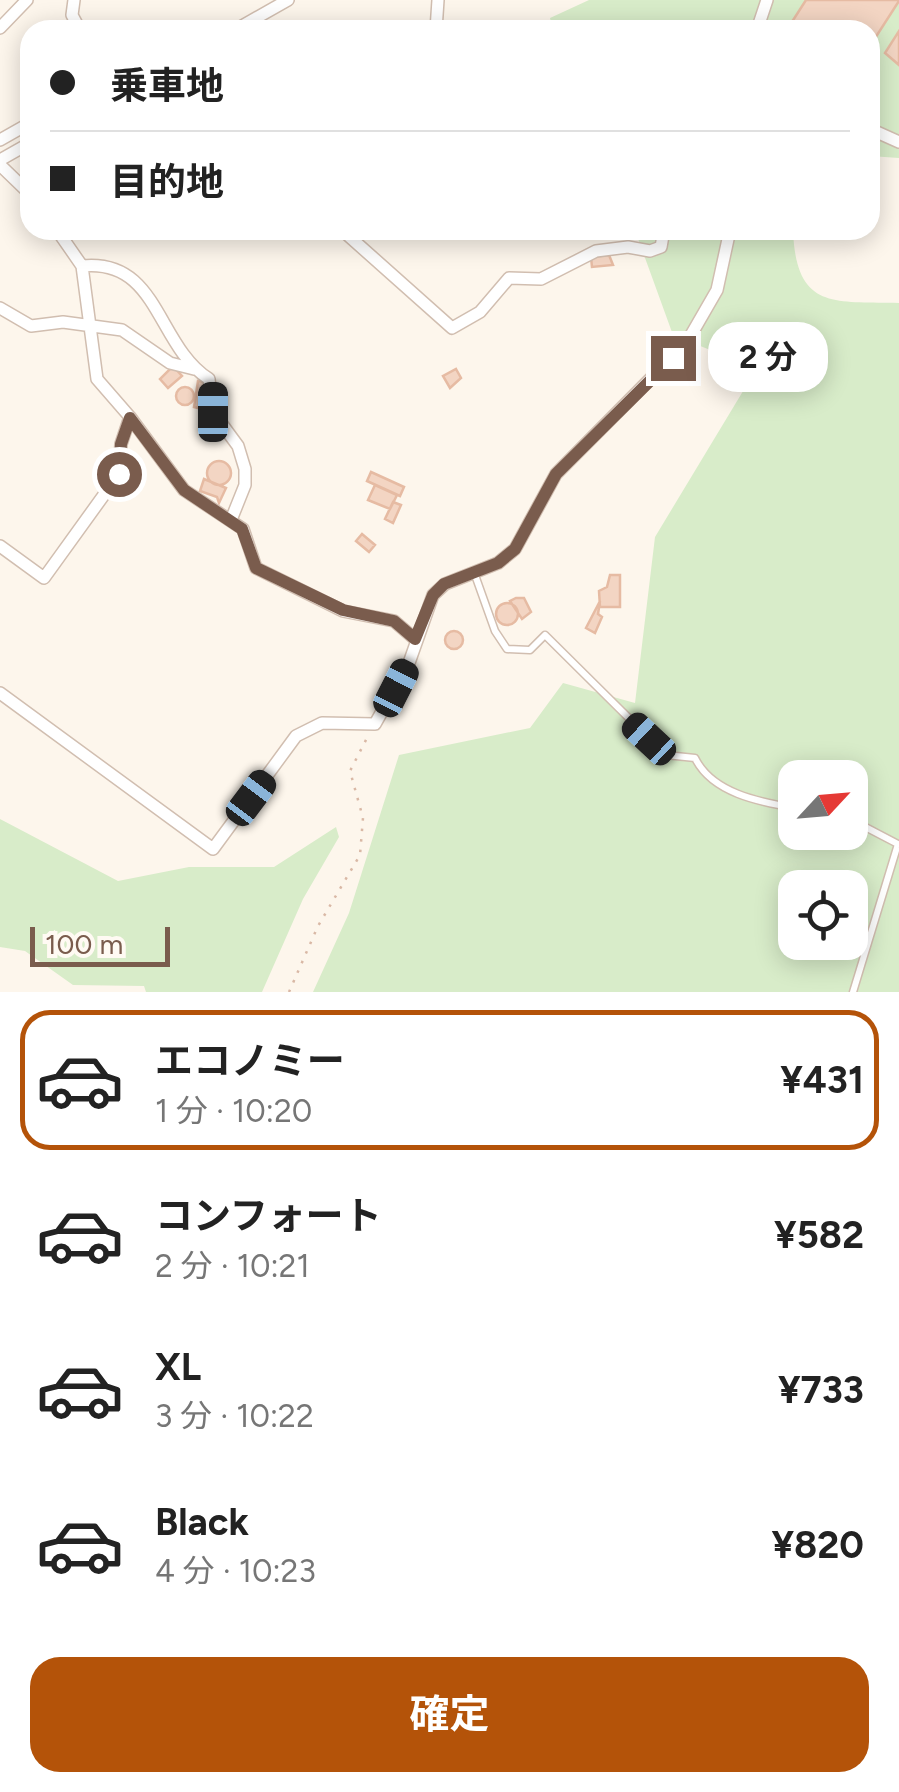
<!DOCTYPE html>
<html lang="ja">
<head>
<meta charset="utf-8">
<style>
	:root { --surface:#fff; --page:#f2f2f2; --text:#222; --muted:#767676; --line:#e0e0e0; --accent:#b45309 }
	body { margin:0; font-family:Figtree,"Noto Sans JP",sans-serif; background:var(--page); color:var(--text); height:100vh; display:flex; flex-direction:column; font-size:38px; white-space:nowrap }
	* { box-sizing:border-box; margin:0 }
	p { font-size:32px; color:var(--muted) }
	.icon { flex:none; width:55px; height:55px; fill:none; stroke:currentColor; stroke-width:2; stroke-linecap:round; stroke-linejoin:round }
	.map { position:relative; height:992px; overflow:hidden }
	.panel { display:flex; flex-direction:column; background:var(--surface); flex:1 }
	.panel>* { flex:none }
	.top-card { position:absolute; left:20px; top:20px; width:860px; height:220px; border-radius:30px; box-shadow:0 5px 25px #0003; display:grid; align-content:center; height:220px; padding:0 30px; background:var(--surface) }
	.needle { width:65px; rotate:64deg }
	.controls { position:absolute; left:778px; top:760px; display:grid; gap:20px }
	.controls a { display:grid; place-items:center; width:90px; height:90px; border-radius:20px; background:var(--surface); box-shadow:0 5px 25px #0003; font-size:50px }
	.scale { position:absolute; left:30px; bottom:25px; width:140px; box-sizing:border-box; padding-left:10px; border:5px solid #7a5c4d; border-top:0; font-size:28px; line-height:35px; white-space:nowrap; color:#7a5c4d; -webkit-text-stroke:8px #fffaf3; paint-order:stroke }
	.end { position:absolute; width:45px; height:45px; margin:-22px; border:12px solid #7a5c4d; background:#fff; box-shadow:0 0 0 5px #fff }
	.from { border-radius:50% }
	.bubble { position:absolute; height:70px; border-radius:30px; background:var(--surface); box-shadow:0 5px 25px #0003; font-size:32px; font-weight:700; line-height:70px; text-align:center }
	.car { position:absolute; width:30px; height:60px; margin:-30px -15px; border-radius:12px; box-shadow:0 0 8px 2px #0007; background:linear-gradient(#222 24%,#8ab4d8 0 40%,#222 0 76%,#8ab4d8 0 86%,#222 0) }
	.top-card b { display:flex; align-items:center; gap:35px; height:95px; font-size:38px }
	.top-card b+b { border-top:2px solid var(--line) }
	.top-card i { width:25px; height:25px; background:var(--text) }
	ul { padding:18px 0 0; list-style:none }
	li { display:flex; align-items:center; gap:30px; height:140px; margin:0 20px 15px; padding:0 10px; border:5px solid transparent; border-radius:30px }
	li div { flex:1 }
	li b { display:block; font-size:38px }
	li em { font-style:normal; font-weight:700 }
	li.on { border-color:var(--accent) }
	li>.icon { width:90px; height:90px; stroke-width:1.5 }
	.primary-button { display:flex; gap:20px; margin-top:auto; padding:20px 30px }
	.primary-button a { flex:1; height:115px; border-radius:30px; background:var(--accent); color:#fff; font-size:40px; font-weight:700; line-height:115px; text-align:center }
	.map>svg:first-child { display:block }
	.green { fill:#d8ecc9; fill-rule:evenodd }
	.building { fill:#f3d5c3; stroke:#e6bba3; stroke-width:2.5 }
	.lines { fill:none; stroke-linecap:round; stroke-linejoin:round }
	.service-casing { stroke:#d1beb0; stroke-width:9 }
	.minor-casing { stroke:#d1beb0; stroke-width:14 }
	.path { stroke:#d9b8a5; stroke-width:2.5; stroke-dasharray:2.5 8; stroke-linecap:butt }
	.service { stroke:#fff; stroke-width:6 }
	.minor { stroke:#fff; stroke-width:11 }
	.route { stroke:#7a5c4d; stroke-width:12 }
</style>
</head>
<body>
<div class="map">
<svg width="899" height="992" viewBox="0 0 899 992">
	<rect width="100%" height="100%" fill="#fdf6ec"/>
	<!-- green -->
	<path class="green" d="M589 0H899V158L870 156V30H553L550 18Z
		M630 230H793C796 311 834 301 899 303V992H313L349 913 399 755 530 728 563 683 635 703 655 537 760 363 740 362 673 335 636 233ZM795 778H850V832H795ZM795 888H850V942H795Z
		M0 819 118 881 189 867H274L336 827 339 837 303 899 262 992H146L144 986 73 985 25 951 0 947Z"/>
	<!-- building -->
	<path class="building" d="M806 0H899V1L870 46V30L788 28Z
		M899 31V65L885 53Z
		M609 255 613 265 592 267 591 257Z
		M173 366 182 376 168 388 160 379Z
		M456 369 461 378 450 388 443 376Z
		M198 381 206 382 202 409 194 407Z
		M176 396a9 9 0 1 1 18 0a9 9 0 1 1-18 0Z
		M207 473a12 12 0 1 1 24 0a12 12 0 1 1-24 0Z
		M371 472 404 487 400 496 367 481Z
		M204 479 226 488 219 503 217 497 200 491Z
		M375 485 397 495 390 509 368 500Z
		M393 502 401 505 393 523 385 519Z
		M362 534 375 545 369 552 356 541Z
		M610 575H620V607H600L599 591 607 587Z
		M516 598H524L531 612 522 619 510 601Z
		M600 601 598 614 602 617 595 633 586 628Z
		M496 614a11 11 0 1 1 22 0a11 11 0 1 1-22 0Z
		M445 640a9 9 0 1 1 18 0a9 9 0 1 1-18 0Z"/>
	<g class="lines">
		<defs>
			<path id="service" d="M475 575 495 631 507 649 530 650 545 635 666 755 695 758C712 793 759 802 795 808
				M850 819 898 844
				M853 992 898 844"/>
			<path id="minor" d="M74 0 72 15 80 30
				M0 28 27 0
				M235 30 288 0
				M436 30 438 0
				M757 30 767 0
				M870 129 899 142
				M0 140 30 123
				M0 160 30 143
				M0 165 30 194
				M57 230 82 266C159 258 156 345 209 379L213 412 238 446 245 469V485L231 520
				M342 230 452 328 480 312 509 278 541 279 596 251 628 247 650 251 661 247 664 230
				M82 266 97 379 130 417
				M0 308 31 326 63 322 122 330 170 363 194 369
				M0 546 44 578 119 474 121 444 130 417 184 490 243 529 256 568 343 611 394 621 415 639
				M0 693 213 849 296 736 322 723 375 724 409 663 433 595 445 584 498 563 515 549 556 474 687 342 717 290 730 230"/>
		</defs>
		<!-- service casing -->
		<use href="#service" class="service-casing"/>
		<!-- minor casing -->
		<use href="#minor" class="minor-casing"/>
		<!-- path -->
		<path class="path" d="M289 992 318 926 360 855 363 818 350 771 369 734"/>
		<!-- service -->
		<use href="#service" class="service"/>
		<!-- minor -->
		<use href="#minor" class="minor"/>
	</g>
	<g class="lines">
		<!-- route -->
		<path class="route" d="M119 474 121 444 130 418 184 490 242 529 256 568 343 610 394 621 415 639 433 595 444 584 498 563 515 549 556 474 673 358"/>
	</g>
</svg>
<div class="controls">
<a><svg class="needle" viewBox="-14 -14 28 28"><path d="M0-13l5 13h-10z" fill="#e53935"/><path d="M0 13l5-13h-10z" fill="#767676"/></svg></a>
<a><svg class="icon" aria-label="locate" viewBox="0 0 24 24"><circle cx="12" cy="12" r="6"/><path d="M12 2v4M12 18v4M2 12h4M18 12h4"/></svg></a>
</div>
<div class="scale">100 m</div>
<i class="end from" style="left:119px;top:474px"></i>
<i class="end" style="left:673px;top:358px"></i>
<div class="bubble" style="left:708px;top:322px;width:120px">2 分</div>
<i class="car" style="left:213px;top:412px;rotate:0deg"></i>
<i class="car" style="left:396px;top:688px;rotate:27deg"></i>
<i class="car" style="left:649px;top:739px;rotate:313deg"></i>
<i class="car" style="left:251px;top:798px;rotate:37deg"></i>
<div class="top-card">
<b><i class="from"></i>乗車地</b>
<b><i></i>目的地</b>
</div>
</div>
<section class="panel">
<ul>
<li class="on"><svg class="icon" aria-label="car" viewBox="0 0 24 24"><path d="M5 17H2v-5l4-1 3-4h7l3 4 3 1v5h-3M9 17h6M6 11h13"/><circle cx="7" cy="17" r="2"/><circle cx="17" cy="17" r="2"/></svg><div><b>エコノミー</b><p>1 分 · 10:20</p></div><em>¥431</em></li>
<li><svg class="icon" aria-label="car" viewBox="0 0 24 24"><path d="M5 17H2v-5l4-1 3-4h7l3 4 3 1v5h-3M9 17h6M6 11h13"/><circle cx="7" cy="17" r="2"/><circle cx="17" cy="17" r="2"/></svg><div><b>コンフォート</b><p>2 分 · 10:21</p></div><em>¥582</em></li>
<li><svg class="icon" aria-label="car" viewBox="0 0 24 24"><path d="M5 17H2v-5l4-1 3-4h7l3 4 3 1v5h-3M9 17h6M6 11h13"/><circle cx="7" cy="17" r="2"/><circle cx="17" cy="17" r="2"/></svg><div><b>XL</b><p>3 分 · 10:22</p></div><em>¥733</em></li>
<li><svg class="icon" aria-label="car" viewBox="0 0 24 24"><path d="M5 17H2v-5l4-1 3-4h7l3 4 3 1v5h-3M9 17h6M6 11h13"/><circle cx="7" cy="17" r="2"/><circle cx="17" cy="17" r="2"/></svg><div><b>Black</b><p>4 分 · 10:23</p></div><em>¥820</em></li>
</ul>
<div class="primary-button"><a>確定</a></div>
</section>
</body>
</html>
